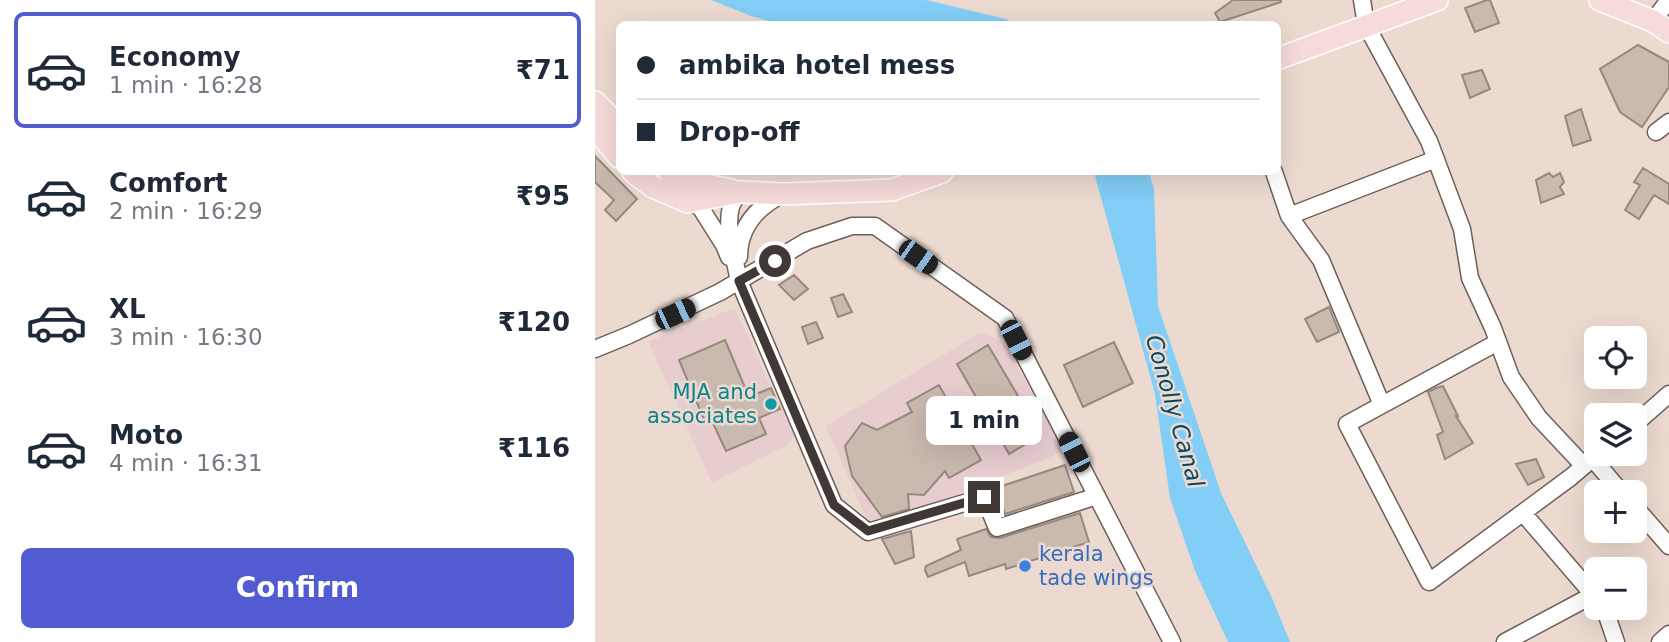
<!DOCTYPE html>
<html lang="en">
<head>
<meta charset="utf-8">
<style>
	:root { --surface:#fff; --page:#f6f6f7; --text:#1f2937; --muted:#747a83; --line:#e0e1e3; --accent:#525bd1 }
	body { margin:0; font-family:"DejaVu Sans",sans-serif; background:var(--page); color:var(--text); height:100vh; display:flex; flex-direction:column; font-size:26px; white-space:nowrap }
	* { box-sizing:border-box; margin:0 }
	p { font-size:23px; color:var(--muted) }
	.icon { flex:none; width:38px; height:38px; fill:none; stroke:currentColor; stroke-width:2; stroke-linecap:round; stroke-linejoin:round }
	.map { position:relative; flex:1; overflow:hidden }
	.drawer { display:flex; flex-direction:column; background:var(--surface); width:595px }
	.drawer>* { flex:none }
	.banner { position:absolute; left:21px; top:21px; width:665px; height:154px; border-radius:10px; box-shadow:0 7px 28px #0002; display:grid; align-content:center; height:154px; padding:0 21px; background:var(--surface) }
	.controls { position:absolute; left:989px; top:326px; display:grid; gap:14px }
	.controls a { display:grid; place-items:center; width:63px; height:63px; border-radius:10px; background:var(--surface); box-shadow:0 7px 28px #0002; font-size:35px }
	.end { position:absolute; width:32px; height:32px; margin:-16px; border:9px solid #3f3834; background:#fff; box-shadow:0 0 0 4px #fff }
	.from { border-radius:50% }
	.bubble { position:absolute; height:49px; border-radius:10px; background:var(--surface); box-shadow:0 7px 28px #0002; font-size:23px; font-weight:800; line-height:49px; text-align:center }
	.car { position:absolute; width:21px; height:42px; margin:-21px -10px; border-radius:9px; box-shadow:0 0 5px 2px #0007; background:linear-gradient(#222 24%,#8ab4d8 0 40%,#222 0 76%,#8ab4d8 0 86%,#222 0) }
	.banner b { display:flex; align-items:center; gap:24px; height:66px; font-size:26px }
	.banner b+b { border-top:2px solid var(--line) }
	.banner i { width:18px; height:18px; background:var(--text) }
	ul { padding:12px 0 0; list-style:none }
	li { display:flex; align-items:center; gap:21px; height:116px; margin:0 14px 10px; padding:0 7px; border:4px solid transparent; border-radius:10px }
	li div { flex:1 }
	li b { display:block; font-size:26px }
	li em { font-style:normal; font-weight:800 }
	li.selected { border-color:var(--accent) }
	li>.icon { width:63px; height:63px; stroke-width:1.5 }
	.action { display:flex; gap:14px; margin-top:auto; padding:14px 21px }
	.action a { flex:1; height:80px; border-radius:10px; background:var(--accent); color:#fff; font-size:28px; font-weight:800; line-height:80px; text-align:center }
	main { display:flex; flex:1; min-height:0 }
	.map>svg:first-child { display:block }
	.commercial { fill:#e8cdcf }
	.water { fill:#82cef6 }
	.building { fill:#cab9af; stroke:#97877d; stroke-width:2 }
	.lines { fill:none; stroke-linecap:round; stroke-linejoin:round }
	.minor-casing { stroke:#6f6057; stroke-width:19 }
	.major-casing { stroke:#fff; stroke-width:24 }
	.minor { stroke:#fff; stroke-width:16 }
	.major { stroke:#f7dada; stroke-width:21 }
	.route { stroke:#3f3834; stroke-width:9 }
	.culture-dot { fill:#0f9aa8; stroke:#ecdad0; stroke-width:2.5 }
	.shop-dot { fill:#3f7fe0; stroke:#ecdad0; stroke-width:2.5 }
	.labels { text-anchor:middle; stroke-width:5; stroke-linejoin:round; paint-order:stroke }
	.culture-label { font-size:21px; fill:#0d838f; stroke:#ecdad0; text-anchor:end }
	.shop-label { font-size:21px; fill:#366cbe; stroke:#ecdad0; text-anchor:start }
	.water-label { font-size:23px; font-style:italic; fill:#074963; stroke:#ecdad0 }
</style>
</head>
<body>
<main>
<section class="drawer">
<ul>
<li class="selected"><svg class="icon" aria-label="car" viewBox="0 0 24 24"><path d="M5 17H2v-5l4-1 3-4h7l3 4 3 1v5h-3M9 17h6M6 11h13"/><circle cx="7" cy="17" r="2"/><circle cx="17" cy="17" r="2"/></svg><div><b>Economy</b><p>1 min · 16:28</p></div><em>₹71</em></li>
<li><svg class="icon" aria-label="car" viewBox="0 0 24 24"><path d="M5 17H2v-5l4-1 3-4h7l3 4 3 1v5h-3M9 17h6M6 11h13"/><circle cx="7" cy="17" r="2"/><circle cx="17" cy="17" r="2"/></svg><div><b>Comfort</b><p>2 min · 16:29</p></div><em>₹95</em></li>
<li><svg class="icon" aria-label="car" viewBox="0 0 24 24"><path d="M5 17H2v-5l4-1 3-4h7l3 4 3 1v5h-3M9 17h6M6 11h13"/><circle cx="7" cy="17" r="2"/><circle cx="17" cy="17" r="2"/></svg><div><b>XL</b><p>3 min · 16:30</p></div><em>₹120</em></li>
<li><svg class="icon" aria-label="car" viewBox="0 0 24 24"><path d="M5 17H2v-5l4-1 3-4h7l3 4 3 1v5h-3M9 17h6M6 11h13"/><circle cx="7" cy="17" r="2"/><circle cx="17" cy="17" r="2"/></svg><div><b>Moto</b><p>4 min · 16:31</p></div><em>₹116</em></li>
</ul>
<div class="action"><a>Confirm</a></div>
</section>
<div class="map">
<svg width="1074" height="642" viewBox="0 0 1074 642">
	<rect width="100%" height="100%" fill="#ecdad0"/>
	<!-- commercial -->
	<path class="commercial" d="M140 308 172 379 201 434 191 446 117 483 53 341Z
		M386 332 409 342 469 451 384 486 275 528 231 426Z"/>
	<!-- water -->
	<path class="water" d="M116 0H331L411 19 419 24H185L156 16Z
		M499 172H554L559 189 563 306 626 493 677 598 695 642H633L600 571 575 498 560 394Z"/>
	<!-- building -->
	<path class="building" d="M638 0H686V2L625 22 620 13Z
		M892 0H895L904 23 880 32 870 8Z
		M1043 45 1074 62V87L1047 127 1025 112 1005 69Z
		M887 70 895 89 875 98 867 75Z
		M986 109 996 140 978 146 970 116Z
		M0 156 42 199 21 221 10 210 19 200 0 182Z
		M1048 168 1074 184V204L1059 195 1044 219 1030 210 1045 185 1039 182Z
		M954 173 958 177 965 173 969 182 965 187 969 194 946 203 941 180Z
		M199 275 213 289 199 300 184 285Z
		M248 294 257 312 243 317 236 298Z
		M734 307 744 332 722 342 710 319Z
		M221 322 228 338 213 344 207 327Z
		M130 340 154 397 176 388 185 409 164 418 171 434 131 451 116 419 110 422 84 360Z
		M519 342 538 383 488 407 469 365Z
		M393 345 446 435 414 454 362 364Z
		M344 385 386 460 354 478 350 471 329 495 313 494 314 509 287 517 257 476 250 446 267 423 282 430 317 412 312 403Z
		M848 386 863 416H861L878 443 850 459 842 435 848 432 833 392 841 388Z
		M941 459 949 477 933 485 921 464Z
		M470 465 479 492 410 514 401 488Z
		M485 513 494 542 411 569 410 564 374 576 370 562 333 577 330 570 331 566 366 550 362 539 391 529 396 537 405 538Z
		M316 531 319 557 300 564 287 539Z"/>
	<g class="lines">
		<defs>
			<path id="minor" d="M767 0 771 25 834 141 867 229 875 278 898 328 916 377 944 418 989 466
				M1058 21 1074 0
				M1061 132 1074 122
				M679 172 694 216 726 260 787 405
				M145 192C142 196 138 201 136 207 130 228 140 260 144 281L239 505 273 532 389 497 402 528 502 496
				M93 202 105 207 129 245 134 257
				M694 216 841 159
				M144 257C144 227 162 207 188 194
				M903 342 752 424 834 582 976 477 1004 453
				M0 349 34 335 125 292 212 241 257 226H280L410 318 577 642
				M1040 424 1074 394
				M998 459 1026 492
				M1040 507 1074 546
				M928 513 1001 598
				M1009 607 1021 642
				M910 642 998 595
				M1065 642 1074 634"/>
			<path id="major" d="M1005 0 1058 21 1074 32
				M682 59 842 0
				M0 102 24 126
				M0 128 24 157
				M38 172 58 187 93 202 145 192 189 194 297 190 347 172
				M75 172 83 179 136 190"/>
		</defs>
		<!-- minor casing -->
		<use href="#minor" class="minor-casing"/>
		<!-- major casing -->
		<use href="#major" class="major-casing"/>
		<!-- minor -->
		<use href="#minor" class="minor"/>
		<!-- major -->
		<use href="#major" class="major"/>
	</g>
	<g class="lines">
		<!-- route -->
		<path class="route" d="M180 261 144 281 239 505 273 531 389 497"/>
	</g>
	<!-- markers -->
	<circle class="culture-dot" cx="176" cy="404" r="7"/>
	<circle class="shop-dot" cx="430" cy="566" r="7"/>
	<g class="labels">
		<!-- culture labels -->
		<g class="culture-label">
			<text x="162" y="399">MJA and<tspan x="162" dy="24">associates</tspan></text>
		</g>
		<!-- shop labels -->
		<g class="shop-label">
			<text x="444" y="561">kerala<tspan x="444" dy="24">tade wings</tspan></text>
		</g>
		<!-- water labels -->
		<g class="water-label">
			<text transform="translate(580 411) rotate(74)" y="8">Conolly Canal</text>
		</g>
	</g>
</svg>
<div class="controls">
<a><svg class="icon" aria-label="locate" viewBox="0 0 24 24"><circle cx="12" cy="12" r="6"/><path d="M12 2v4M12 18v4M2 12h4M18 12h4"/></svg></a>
<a><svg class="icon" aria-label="layers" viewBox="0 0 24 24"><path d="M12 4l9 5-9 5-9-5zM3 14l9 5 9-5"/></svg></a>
<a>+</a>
<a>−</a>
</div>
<i class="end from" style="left:180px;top:261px"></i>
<i class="end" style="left:389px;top:497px"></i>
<div class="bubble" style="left:331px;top:396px;width:116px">1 min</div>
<i class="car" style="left:323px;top:257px;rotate:125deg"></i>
<i class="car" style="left:80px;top:314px;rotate:65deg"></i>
<i class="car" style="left:421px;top:340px;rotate:153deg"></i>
<i class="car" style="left:479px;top:452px;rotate:333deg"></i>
<div class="banner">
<b><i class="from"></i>ambika hotel mess</b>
<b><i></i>Drop-off</b>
</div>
</div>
</main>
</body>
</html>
